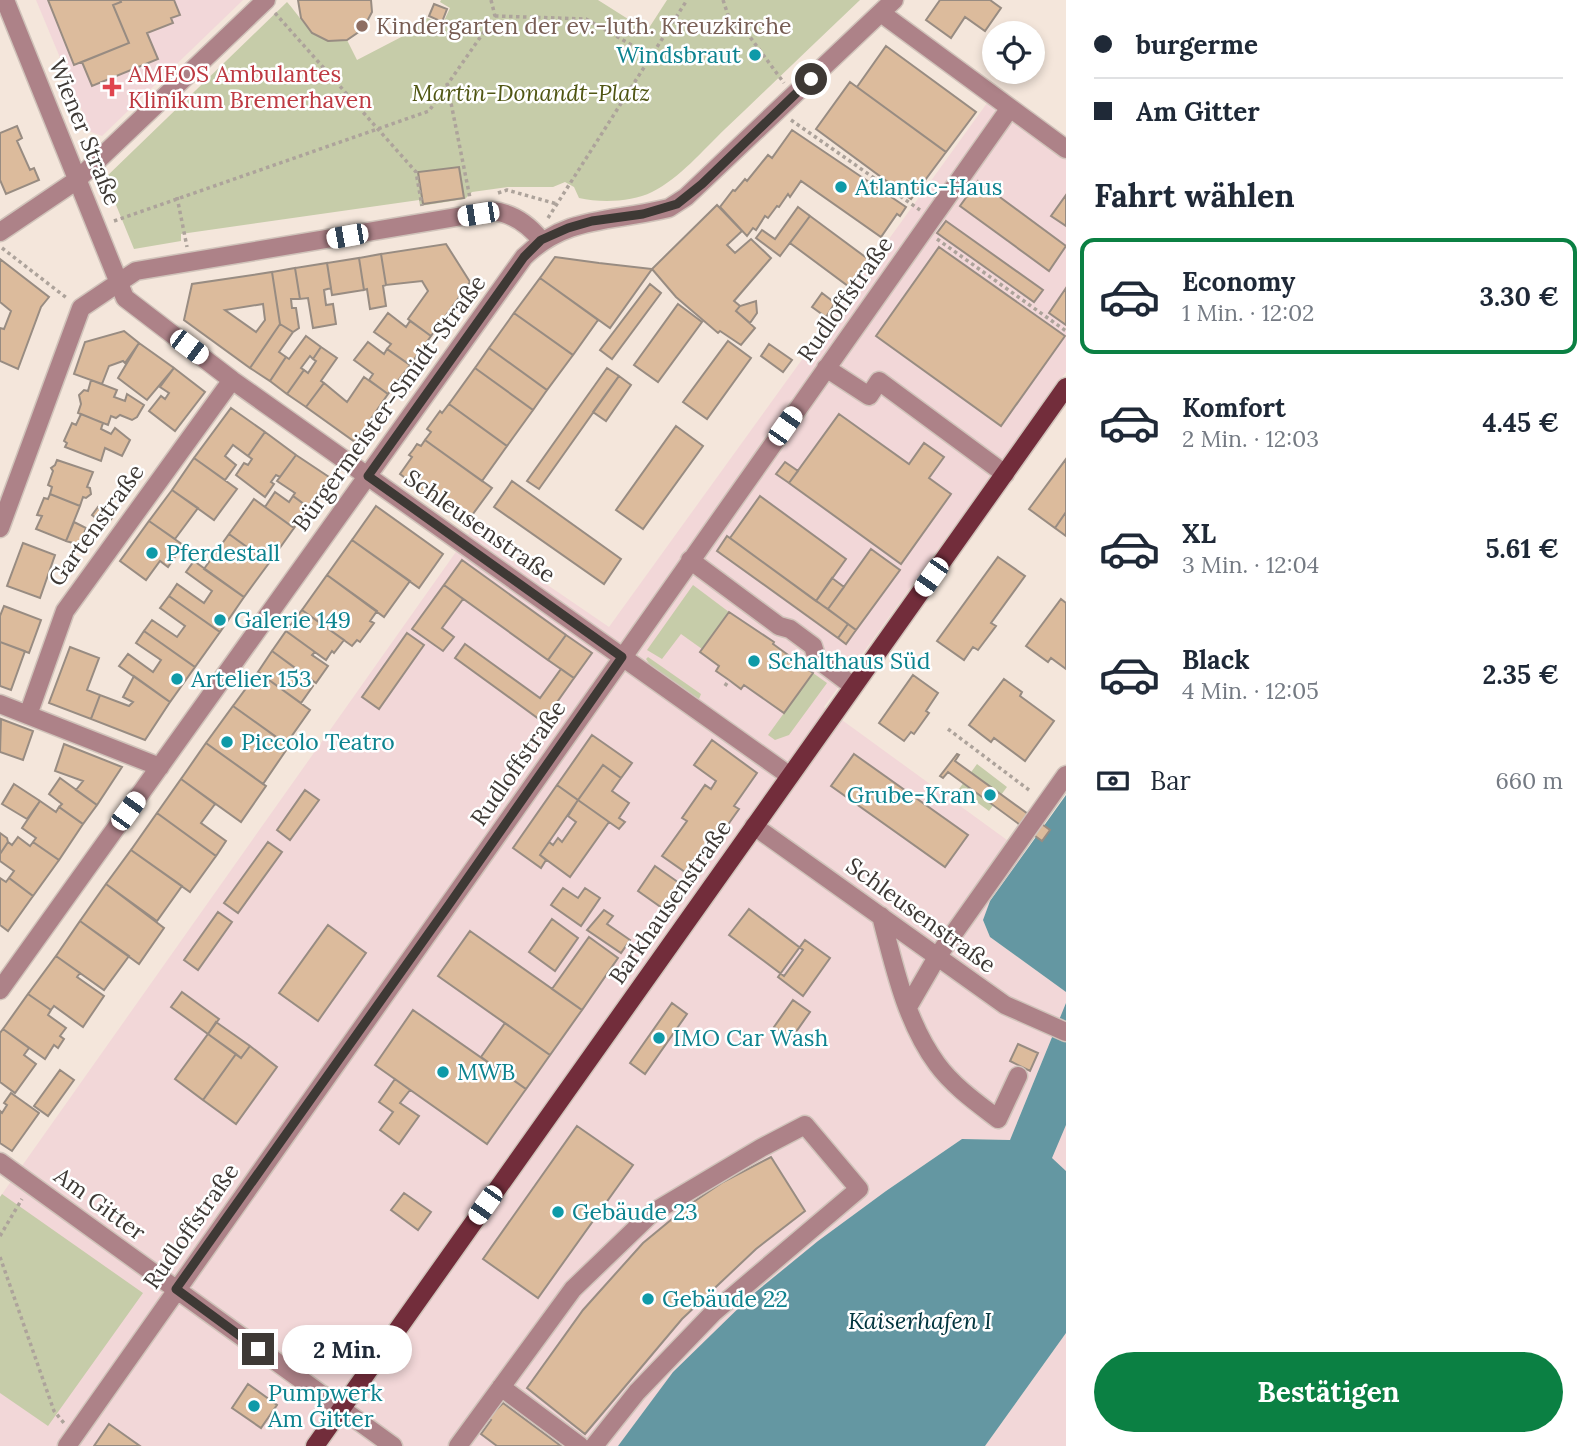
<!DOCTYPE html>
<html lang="de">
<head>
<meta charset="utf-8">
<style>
	:root { --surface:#fff; --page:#f2f2f3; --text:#1f2937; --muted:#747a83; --line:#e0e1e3; --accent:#0b8043 }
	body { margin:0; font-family:Lora,serif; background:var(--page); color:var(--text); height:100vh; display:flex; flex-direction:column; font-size:26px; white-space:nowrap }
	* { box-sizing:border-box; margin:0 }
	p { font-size:23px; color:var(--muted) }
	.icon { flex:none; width:38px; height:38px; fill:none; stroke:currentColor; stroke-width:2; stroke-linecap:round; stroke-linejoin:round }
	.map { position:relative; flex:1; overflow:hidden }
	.panel { display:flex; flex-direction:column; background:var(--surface); width:525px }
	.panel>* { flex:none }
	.hud { display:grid; align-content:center; height:154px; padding:0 28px; background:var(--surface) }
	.controls { position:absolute; left:982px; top:21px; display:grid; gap:14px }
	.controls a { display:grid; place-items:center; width:63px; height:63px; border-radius:50%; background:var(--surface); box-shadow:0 4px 10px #0003; font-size:35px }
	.end { position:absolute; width:32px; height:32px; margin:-16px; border:9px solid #3e3935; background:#fff; box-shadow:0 0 0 4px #fff }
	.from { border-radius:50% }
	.bubble { position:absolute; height:49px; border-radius:24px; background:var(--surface); box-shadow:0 4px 10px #0003; font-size:23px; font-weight:700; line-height:49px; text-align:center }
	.car { position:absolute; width:21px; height:42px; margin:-21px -10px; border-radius:9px; box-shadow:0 0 5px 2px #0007; background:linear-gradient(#fff 24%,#345 0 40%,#fff 0 76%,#345 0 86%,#fff 0) }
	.hud b { display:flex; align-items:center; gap:24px; height:66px; font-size:26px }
	.hud b+b { border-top:2px solid var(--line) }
	.hud i { width:18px; height:18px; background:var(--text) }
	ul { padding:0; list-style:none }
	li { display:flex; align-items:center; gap:21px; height:116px; margin:0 14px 10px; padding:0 14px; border:4px solid transparent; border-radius:14px }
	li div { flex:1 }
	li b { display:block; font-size:26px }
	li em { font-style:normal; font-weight:700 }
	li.selected { border-color:var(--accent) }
	li>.icon { width:63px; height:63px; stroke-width:1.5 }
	h2 { padding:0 28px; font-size:32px; line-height:84px }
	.pay { display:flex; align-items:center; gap:18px; height:77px; padding:0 28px; font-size:26px }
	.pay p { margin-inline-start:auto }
	.action { display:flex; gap:14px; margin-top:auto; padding:14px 28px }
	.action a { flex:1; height:80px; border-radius:42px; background:var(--accent); color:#fff; font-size:28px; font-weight:700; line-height:80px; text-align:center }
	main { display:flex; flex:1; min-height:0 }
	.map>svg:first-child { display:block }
	.industrial { fill:#f2d7d8 }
	.medical { fill:#f2d7d9 }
	.green { fill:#c6cca9 }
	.water { fill:#6497a2 }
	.building { fill:#dcbb9c; stroke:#988c82; stroke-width:2; fill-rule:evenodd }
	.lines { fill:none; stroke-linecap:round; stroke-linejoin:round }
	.minor-casing { stroke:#d0c3ba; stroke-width:21 }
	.major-casing { stroke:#d0c3ba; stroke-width:21 }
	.path { stroke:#ada39b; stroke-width:3.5; stroke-dasharray:3.5 3.5; stroke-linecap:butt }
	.minor { stroke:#ad8288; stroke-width:18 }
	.major { stroke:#722d3b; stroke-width:18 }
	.route { stroke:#3e3935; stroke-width:9 }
	.education-dot { fill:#8d6e63; stroke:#fff; stroke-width:2.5 }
	.culture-dot { fill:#0f9aa8; stroke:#fff; stroke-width:2.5 }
	.health-dot { fill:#e0444e; stroke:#fff; stroke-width:2.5 }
	.labels { text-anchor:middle; stroke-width:5; stroke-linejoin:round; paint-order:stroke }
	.education-label { font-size:23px; fill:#785e54; stroke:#fff; text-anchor:start }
	.culture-label { font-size:23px; fill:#0d838f; stroke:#fff; text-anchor:start }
	.health-label { font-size:23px; fill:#be3a42; stroke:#fff; text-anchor:start }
	.park-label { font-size:23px; font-style:italic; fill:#505614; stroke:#fff }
	.street-label { font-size:23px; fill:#3e3935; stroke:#fff }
	.water-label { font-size:24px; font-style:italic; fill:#01343d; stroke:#fff }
</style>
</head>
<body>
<main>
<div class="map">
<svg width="1066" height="1446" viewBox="0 0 1066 1446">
	<rect width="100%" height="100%" fill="#f4e6db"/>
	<!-- industrial -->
	<path class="industrial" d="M995 92 1066 144V372L824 707 1025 853 990 901 983 920 990 937 1066 992V1003L1010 1140 962 1139 886 1191 818 1241 752 1295 673 1372 618 1446H0V1197L470 532 609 627Z
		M1066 1125V1171L1051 1158Z
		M1066 1333V1446H985Z"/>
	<!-- medical -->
	<path class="medical" d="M36 0H243L102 136 91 132Z"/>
	<!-- green -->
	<path class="green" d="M441 0H598L647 31 667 0H860C815 43 770 86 725 129 703 150 680 178 652 192 632 202 601 203 579 198L574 187 565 182 553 187H508L472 192 465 199 420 206 419 200 181 234V241L134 249 105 178 287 2C309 27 310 42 347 40L357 60 409 33 427 18 443 23 450 8 440 2Z
		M693 585 729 612 702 649 681 634 662 659 647 650Z
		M648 657 701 694 699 699 650 665 646 659Z
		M813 673 827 683 789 735 775 740 768 735Z
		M977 764 1007 787 989 811 959 789Z
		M2 1194 143 1293 48 1426 0 1393V1197Z"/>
	<!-- water -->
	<path class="water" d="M1066 795V992L990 937 983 920 990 901Z
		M1066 1003V1125L1052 1158 1066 1171V1333L985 1446H618L673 1372 752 1295 818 1241 886 1191 962 1139 1010 1140Z"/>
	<!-- building -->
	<path class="building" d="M48 0H120L121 2 113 5 129 43 74 65Z
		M120 0H174L180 15 171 18 173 23 147 33 158 59 92 86 82 62 129 43 113 5 121 2Z
		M298 0H371L372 12 363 29 347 40 328 41 312 33 301 18Z
		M940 0H990L1001 8 985 31 965 17 951 38 926 20Z
		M434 4 447 9 442 22 429 16Z
		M886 46 976 112 946 152 857 87Z
		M850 82 946 152 911 199 816 129Z
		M17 126 22 138 17 141 30 170 34 168 39 180 6 194 0 180V133Z
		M792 130 906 207 900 216 897 214 881 237 801 181 790 197 788 194 779 207 777 206 768 218 765 216 756 230 753 228 747 236 720 207 733 190 735 191 745 179 747 181 768 155 772 158Z
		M459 167 464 198 423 204 418 172Z
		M978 181 1066 246 1049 271 960 206Z
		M1066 195V226L1051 216Z
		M717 205 742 231 727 245 735 253 751 239 771 258 734 301 740 306 736 311 755 328 741 345 720 331 718 333 676 297 652 269Z
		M798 207 810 216 780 256 756 238 762 230 775 239Z
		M810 216 868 259 848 286 790 243Z
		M946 221 1043 290 1034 302 937 233Z
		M446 244 470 282 431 336 408 319 428 291 422 281 386 285 381 254Z
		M939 247 1065 336 1001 426 876 336Z
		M381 254 386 285 383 286 386 306 370 309 367 289 364 290 359 258Z
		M555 257 599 263 652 269 610 328 540 278Z
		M359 258 364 290 332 295 327 263Z
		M0 259 49 297 41 307 18 369 0 361V328L4 329 11 311 0 302Z
		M327 263 331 288 324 290 326 305 333 304 336 324 313 328 308 298 300 299 295 268Z
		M295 268 300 299H291L292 308H296L299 328 293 332 280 324 272 272Z
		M272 272 280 324 250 368 184 320 192 284ZM263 304 265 320 256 332 225 310Z
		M540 278 598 320 573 355 514 313Z
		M650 284 661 293 612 359 600 350Z
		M1066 288V325L1049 313Z
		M822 293 835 303 826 317 812 307Z
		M756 301 757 313 750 323 736 311 740 306Z
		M678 304 702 322 658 382 634 365Z
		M388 313 406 327 410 321 431 336 410 365 387 349 391 344 374 332Z
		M514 313 573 355 547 390 489 348Z
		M280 324 293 332 279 352 286 357 270 381 250 368Z
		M124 331 139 343 125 363 123 361 109 366 102 384 74 374 85 342Z
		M306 336 321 347 313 359 310 356 301 368 304 370 287 394 270 381 286 357 289 359Z
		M728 341 751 358 707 419 683 402Z
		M368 342 384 354 387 349 410 365 388 394 369 380 373 374 354 360Z
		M139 343 174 368 147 400 118 378Z
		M769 344 792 360 783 372 761 356Z
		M321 347 337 358 321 381 324 383 306 407 287 394 304 370 308 373 316 361 313 359Z
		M489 348 547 390 533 410 475 368Z
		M174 368 205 392 175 431 149 411 161 396 165 399 169 393 160 387Z
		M475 368 533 410 507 446 449 404Z
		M607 368 619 376 539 489 527 481Z
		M619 376 631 385 606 421 593 412Z
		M364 377 388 394 355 442 306 407 324 383 347 402Z
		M91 380 117 390 114 397 125 401 127 394 144 405 137 417 132 420 120 415 116 418 111 416 108 425 78 413 81 404 79 395 84 390 88 391Z
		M449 404 507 446 482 481 425 440 431 432 427 429 440 411 442 413Z
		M231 408 265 432 248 456 233 445 225 456 236 465 225 480 194 458Z
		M81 414 103 423 101 429 111 434 115 428 130 440 122 456 105 448 101 461 65 447 67 443 64 441 72 423 76 425Z
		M839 414 909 464 924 443 944 457 929 478 951 494 901 564 789 483Z
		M676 426 703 446 643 529 616 510Z
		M265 432 296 455 280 477 276 475 271 482 274 484 265 497 236 475 244 463 248 465 252 459 248 456Z
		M425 440 492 488 467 522 431 496 429 499 418 491 420 489 400 474 412 457 409 455 413 450 417 444 421 446Z
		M296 455 329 477 308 507 293 496 295 493 277 481Z
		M194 458 237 489 214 520 172 490Z
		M1066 459V512L1055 528 1029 509Z
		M57 460 93 472 87 487 90 488 91 494 86 498 83 497 80 506 50 494 52 487 48 485 53 471 51 468 55 465Z
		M785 462 798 471 789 483 776 474Z
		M512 481 621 559 604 584 494 507Z
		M172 490 198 508 175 539 149 521Z
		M275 492 289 502 293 496 308 507 294 528 265 507Z
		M50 494 80 506 66 541 36 529 42 516 37 515 44 498 48 499Z
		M760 496 846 559 816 601 730 538Z
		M254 499 294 528 269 563 229 534Z
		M376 506 443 554 419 588 352 540Z
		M98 507 112 518 106 526 92 515Z
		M1066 512V536L1055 528Z
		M149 521 183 545 168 567 160 561 146 580 120 561Z
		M74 522 86 528 80 545 66 541Z
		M229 534 269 563 244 597 204 569Z
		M727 536 848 624 838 638 717 551Z
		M352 540 410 581 384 617 327 575Z
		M23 543 55 555 40 598 7 586Z
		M871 549 900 570 856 630 828 609Z
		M998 557 1025 576 991 623 996 626 978 650 973 647 964 660 937 641Z
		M462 560 566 635 548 660 444 585Z
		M194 561 244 597 220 632 169 596 177 584 204 603 212 591 186 572Z
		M327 575 377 611 370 621 374 623 360 642 357 640 352 646 302 610Z
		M832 578 844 587 828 609 816 601Z
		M444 585 463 599 442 628 454 637 443 651 412 629Z
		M169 596 220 632 195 667 144 631 152 620 177 637 185 626 160 608Z
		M1061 599 1066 603V669L1051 658 1048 662 1026 646Z
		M4 606 41 620 29 653 0 642V616Z
		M302 610 344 640 334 653 332 651 326 660 286 631Z
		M729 612 774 642 773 644 813 673 784 713 744 685 741 689 729 680 716 671 719 666 700 652Z
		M848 624 856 630 846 644 838 638Z
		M144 631 195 667 170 702 119 666 128 654 153 672 161 660 136 643Z
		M286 631 315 652 312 655 328 666 316 683 272 651Z
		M407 633 424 645 379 709 362 697Z
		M566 635 592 653 574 678 548 660Z
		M0 642 25 651 11 690 0 686Z
		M465 644 540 698 561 669 574 678 543 722 455 658Z
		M70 647 99 658 87 690 100 695 91 719 49 703Z
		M272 651 303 674 301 677 313 686 301 703 258 672Z
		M258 672 310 710 286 744 233 706Z
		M913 675 938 693 926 711 929 713 914 734 911 732 904 741 879 723Z
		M134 676 170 702 145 740 91 719 100 695 129 706 133 702 123 697Z
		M1004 679 1022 692 1020 696 1054 721 1025 761 994 738 991 742 969 725Z
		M233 706 289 746 263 784 206 743Z
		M1 719 33 731 23 760 0 752Z
		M592 735 632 763 621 778 603 765 578 800 557 785Z
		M712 740 757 773 734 806 739 809 717 840 711 836 685 872 662 856 687 821 682 818 705 785 711 789 716 781 694 765Z
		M206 743 266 786 241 822 181 779Z
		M64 744 122 767 97 805 76 790 83 781 55 771Z
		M854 754 968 835 945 867 831 786Z
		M957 754 959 755 955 761 1050 830 1042 841 948 772 943 778 940 776Z
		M603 765 621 778 612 791 629 803 619 818 625 822 619 829 578 800Z
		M60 778 97 805 83 824 59 807 62 804 49 794Z
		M181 779 215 804 201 823 226 841 216 856 157 813Z
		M14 784 40 801 27 819 2 804Z
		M557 785 578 800 540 855 546 860 541 868 513 848Z
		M305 790 319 800 290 840 277 830Z
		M578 800 609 822 570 877 540 855 549 842 553 845 558 838 562 842 576 822 568 816Z
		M40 801 56 812 59 807 83 824 59 860 33 842 36 838 22 828Z
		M157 813 216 856 190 892 131 850Z
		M0 833 7 838 8 842 0 854Z
		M18 837 30 846 33 842 59 860 33 896 9 878 14 871 0 861V854L8 842 12 845Z
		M268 842 282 852 238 913 224 903Z
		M131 850 182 886 157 921 106 884Z
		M655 866 682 885 665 910 638 891Z
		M0 878 6 882 9 878 33 896 8 931 0 925Z
		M106 884 164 928 139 964 80 921Z
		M563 888 578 898 585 888 600 898 581 926 551 905Z
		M749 909 803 950 784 976 729 935Z
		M604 910 613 916 607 924 630 940 621 953 587 930Z
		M218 912 232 922 198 970 184 960Z
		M552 919 578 938 555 971 529 952Z
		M80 921 129 956 104 990 56 956Z
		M328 925 366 953 318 1021 279 993Z
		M470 931 582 1010 550 1055 438 976Z
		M589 937 618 958 582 1010 552 989Z
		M805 940 830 958 803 996 778 977Z
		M56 956 80 973 77 977 104 996 83 1027 54 1006 51 1010 28 994Z
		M182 992 219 1019 208 1034 171 1007Z
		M28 994 51 1010 48 1015 66 1028 60 1036 64 1039 58 1048 54 1045 45 1059 3 1029Z
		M793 1000 810 1012 791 1039 774 1027Z
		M672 1003 687 1014 645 1074 630 1063Z
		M413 1010 526 1089 487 1144 375 1065Z
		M216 1022 250 1046 241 1058 208 1034Z
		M505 1023 550 1055 526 1089 481 1057Z
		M3 1029 29 1048 24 1055 36 1064 15 1093 0 1082V1033Z
		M208 1034 236 1054 203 1100 175 1079Z
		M1018 1044 1038 1053 1030 1071 1010 1061Z
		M250 1046 277 1067 236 1124 203 1100 236 1054 241 1058Z
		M60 1070 74 1080 48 1116 34 1106Z
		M395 1079 410 1090 400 1103 419 1116 399 1144 380 1130 393 1112 379 1102Z
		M11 1093 39 1113 12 1151 0 1143V1111L2 1113 7 1105 4 1103Z
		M577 1126 633 1165 538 1298 483 1259Z
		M771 1157 805 1211 756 1249 682 1319 585 1434 527 1388 583 1310 643 1243 689 1205 723 1182Z
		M404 1193 431 1212 418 1230 391 1210Z
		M248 1384 277 1405 261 1428 232 1408Z
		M503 1403 561 1446H497L481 1434 491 1420 488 1418Z
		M109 1424 140 1446H94Z"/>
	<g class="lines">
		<defs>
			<path id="minor" d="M5 0 125 298 232 380 790 776
				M881 13 1066 149
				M0 232 77 180 266 0
				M826 368 869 396 879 381 1005 474
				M0 528 81 308 118 283 136 271 492 211C513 213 528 224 541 240
				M690 560 779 626 790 629 813 646 817 659 853 686
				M0 704 160 767
				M28 715 65 611 232 380
				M754 826 1005 1005 1066 1032
				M881 916C894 966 906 1022 937 1064 953 1086 977 1103 998 1119L1018 1076
				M0 990 524 257C565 217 607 222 660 210L669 208 686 197 894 0
				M908 1007 937 957 1066 775
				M0 1162 393 1446
				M501 1387 580 1446
				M67 1446 1010 108
				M458 1446 573 1289 652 1213 761 1148 805 1125 859 1189 713 1313 637 1392 594 1446"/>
			<path id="major" d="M315 1446 1066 387"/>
		</defs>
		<!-- minor casing -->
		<use href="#minor" class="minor-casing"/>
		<!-- major casing -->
		<use href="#major" class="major-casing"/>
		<!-- path -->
		<path class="path" d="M491 0 495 16
			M723 0 731 24 750 37 784 83
			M275 13 416 172 422 206
			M495 16 586 19 651 56
			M447 83 470 198
			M791 120 920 210
			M498 193 507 190 557 204
			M177 197 187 247
			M548 218 687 0
			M114 221 429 111 495 16
			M937 239 1066 331
			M2 248 68 299
			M725 686 729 680
			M948 729 1029 790
			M0 1236 22 1199
			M0 1257 54 1411 64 1423"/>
		<!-- minor -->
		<use href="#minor" class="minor"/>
		<!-- major -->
		<use href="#major" class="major"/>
	</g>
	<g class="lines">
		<!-- route -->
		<path class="route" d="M258 1349 176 1289 448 906 622 657 368 476 524 257 541 240 568 228 592 221 643 214 677 204 702 184 811 79"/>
	</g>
	<!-- markers -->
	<circle class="education-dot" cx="362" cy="26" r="7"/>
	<g class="culture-dot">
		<circle cx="755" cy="55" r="7"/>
		<circle cx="841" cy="187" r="7"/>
		<circle cx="152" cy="553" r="7"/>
		<circle cx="220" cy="620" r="7"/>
		<circle cx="754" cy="661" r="7"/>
		<circle cx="177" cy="679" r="7"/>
		<circle cx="227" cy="742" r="7"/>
		<circle cx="990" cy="795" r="7"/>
		<circle cx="659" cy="1038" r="7"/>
		<circle cx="443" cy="1072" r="7"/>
		<circle cx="558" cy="1212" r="7"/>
		<circle cx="648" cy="1299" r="7"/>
		<circle cx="254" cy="1406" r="7"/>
	</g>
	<path class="health-dot" d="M108.5 76.5h7v7h7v7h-7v7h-7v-7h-7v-7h7z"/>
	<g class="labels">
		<!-- education labels -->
		<g class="education-label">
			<text x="376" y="34">Kindergarten der ev.-luth. Kreuzkirche</text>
		</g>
		<!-- culture labels -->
		<g class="culture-label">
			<text x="741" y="63" text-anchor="end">Windsbraut</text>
			<text x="855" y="195">Atlantic-Haus</text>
			<text x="166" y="561">Pferdestall</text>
			<text x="234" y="628">Galerie 149</text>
			<text x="768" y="669">Schalthaus Süd</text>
			<text x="191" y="687">Artelier 153</text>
			<text x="241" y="750">Piccolo Teatro</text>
			<text x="976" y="803" text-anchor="end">Grube-Kran</text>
			<text x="673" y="1046">IMO Car Wash</text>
			<text x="457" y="1080">MWB</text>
			<text x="572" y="1220">Gebäude 23</text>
			<text x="662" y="1307">Gebäude 22</text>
			<text x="268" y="1401">Pumpwerk<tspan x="268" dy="26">Am Gitter</tspan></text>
		</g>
		<!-- health labels -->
		<g class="health-label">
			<text x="128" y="82">AMEOS Ambulantes<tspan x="128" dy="26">Klinikum Bremerhaven</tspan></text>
		</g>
		<!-- park labels -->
		<g class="park-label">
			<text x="531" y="101">Martin-Donandt-Platz</text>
		</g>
		<!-- street labels -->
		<g class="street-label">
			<text transform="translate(85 132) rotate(68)" y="8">Wiener Straße</text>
			<text transform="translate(845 299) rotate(-55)" y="8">Rudloffstraße</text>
			<text transform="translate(389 403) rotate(-54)" y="8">Bürgermeister-Smidt-Straße</text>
			<text transform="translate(96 525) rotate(-54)" y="8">Gartenstraße</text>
			<text transform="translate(480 526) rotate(35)" y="8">Schleusenstraße</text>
			<text transform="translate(518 763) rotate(-55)" y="8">Rudloffstraße</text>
			<text transform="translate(670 902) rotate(-55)" y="8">Barkhausenstraße</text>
			<text transform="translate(921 915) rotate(36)" y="8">Schleusenstraße</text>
			<text transform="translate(100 1204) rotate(36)" y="8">Am Gitter</text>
			<text transform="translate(191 1226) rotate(-55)" y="8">Rudloffstraße</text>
		</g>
		<!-- water labels -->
		<g class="water-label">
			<text x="920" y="1329">Kaiserhafen I</text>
		</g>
	</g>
</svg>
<div class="controls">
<a><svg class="icon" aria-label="locate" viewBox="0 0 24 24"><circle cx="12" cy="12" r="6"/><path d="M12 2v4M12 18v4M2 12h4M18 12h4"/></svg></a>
</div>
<i class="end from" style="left:811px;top:79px"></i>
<i class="end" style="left:258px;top:1349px"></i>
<div class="bubble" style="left:282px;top:1325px;width:130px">2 Min.</div>
<i class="car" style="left:478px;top:214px;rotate:261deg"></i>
<i class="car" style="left:347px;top:236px;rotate:260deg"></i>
<i class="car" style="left:189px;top:347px;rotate:127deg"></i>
<i class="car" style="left:785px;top:426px;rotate:35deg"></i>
<i class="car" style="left:931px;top:577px;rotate:215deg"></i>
<i class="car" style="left:128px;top:811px;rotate:36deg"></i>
<i class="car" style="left:485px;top:1205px;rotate:215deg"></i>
</div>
<section class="panel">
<div class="hud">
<b><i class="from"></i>burgerme</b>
<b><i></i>Am Gitter</b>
</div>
<h2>Fahrt wählen</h2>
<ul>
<li class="selected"><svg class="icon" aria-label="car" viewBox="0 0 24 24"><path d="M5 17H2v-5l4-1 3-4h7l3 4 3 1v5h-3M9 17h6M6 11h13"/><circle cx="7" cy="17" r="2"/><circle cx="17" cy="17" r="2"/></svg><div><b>Economy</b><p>1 Min. · 12:02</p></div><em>3.30 €</em></li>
<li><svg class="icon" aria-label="car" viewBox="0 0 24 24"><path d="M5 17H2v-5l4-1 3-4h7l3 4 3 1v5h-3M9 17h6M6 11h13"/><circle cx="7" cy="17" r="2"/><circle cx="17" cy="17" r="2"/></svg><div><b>Komfort</b><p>2 Min. · 12:03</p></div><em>4.45 €</em></li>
<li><svg class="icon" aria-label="car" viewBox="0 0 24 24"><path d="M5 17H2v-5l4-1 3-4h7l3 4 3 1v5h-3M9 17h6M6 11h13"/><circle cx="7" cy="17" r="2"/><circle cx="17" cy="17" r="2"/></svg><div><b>XL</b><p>3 Min. · 12:04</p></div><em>5.61 €</em></li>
<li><svg class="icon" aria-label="car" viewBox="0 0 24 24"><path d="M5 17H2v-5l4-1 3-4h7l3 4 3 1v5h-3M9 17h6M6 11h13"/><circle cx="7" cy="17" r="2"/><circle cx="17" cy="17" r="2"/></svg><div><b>Black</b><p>4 Min. · 12:05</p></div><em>2.35 €</em></li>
</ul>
<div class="pay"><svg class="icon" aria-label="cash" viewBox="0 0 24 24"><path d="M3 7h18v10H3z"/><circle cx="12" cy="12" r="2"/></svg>Bar<p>660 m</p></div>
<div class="action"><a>Bestätigen</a></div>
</section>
</main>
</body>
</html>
